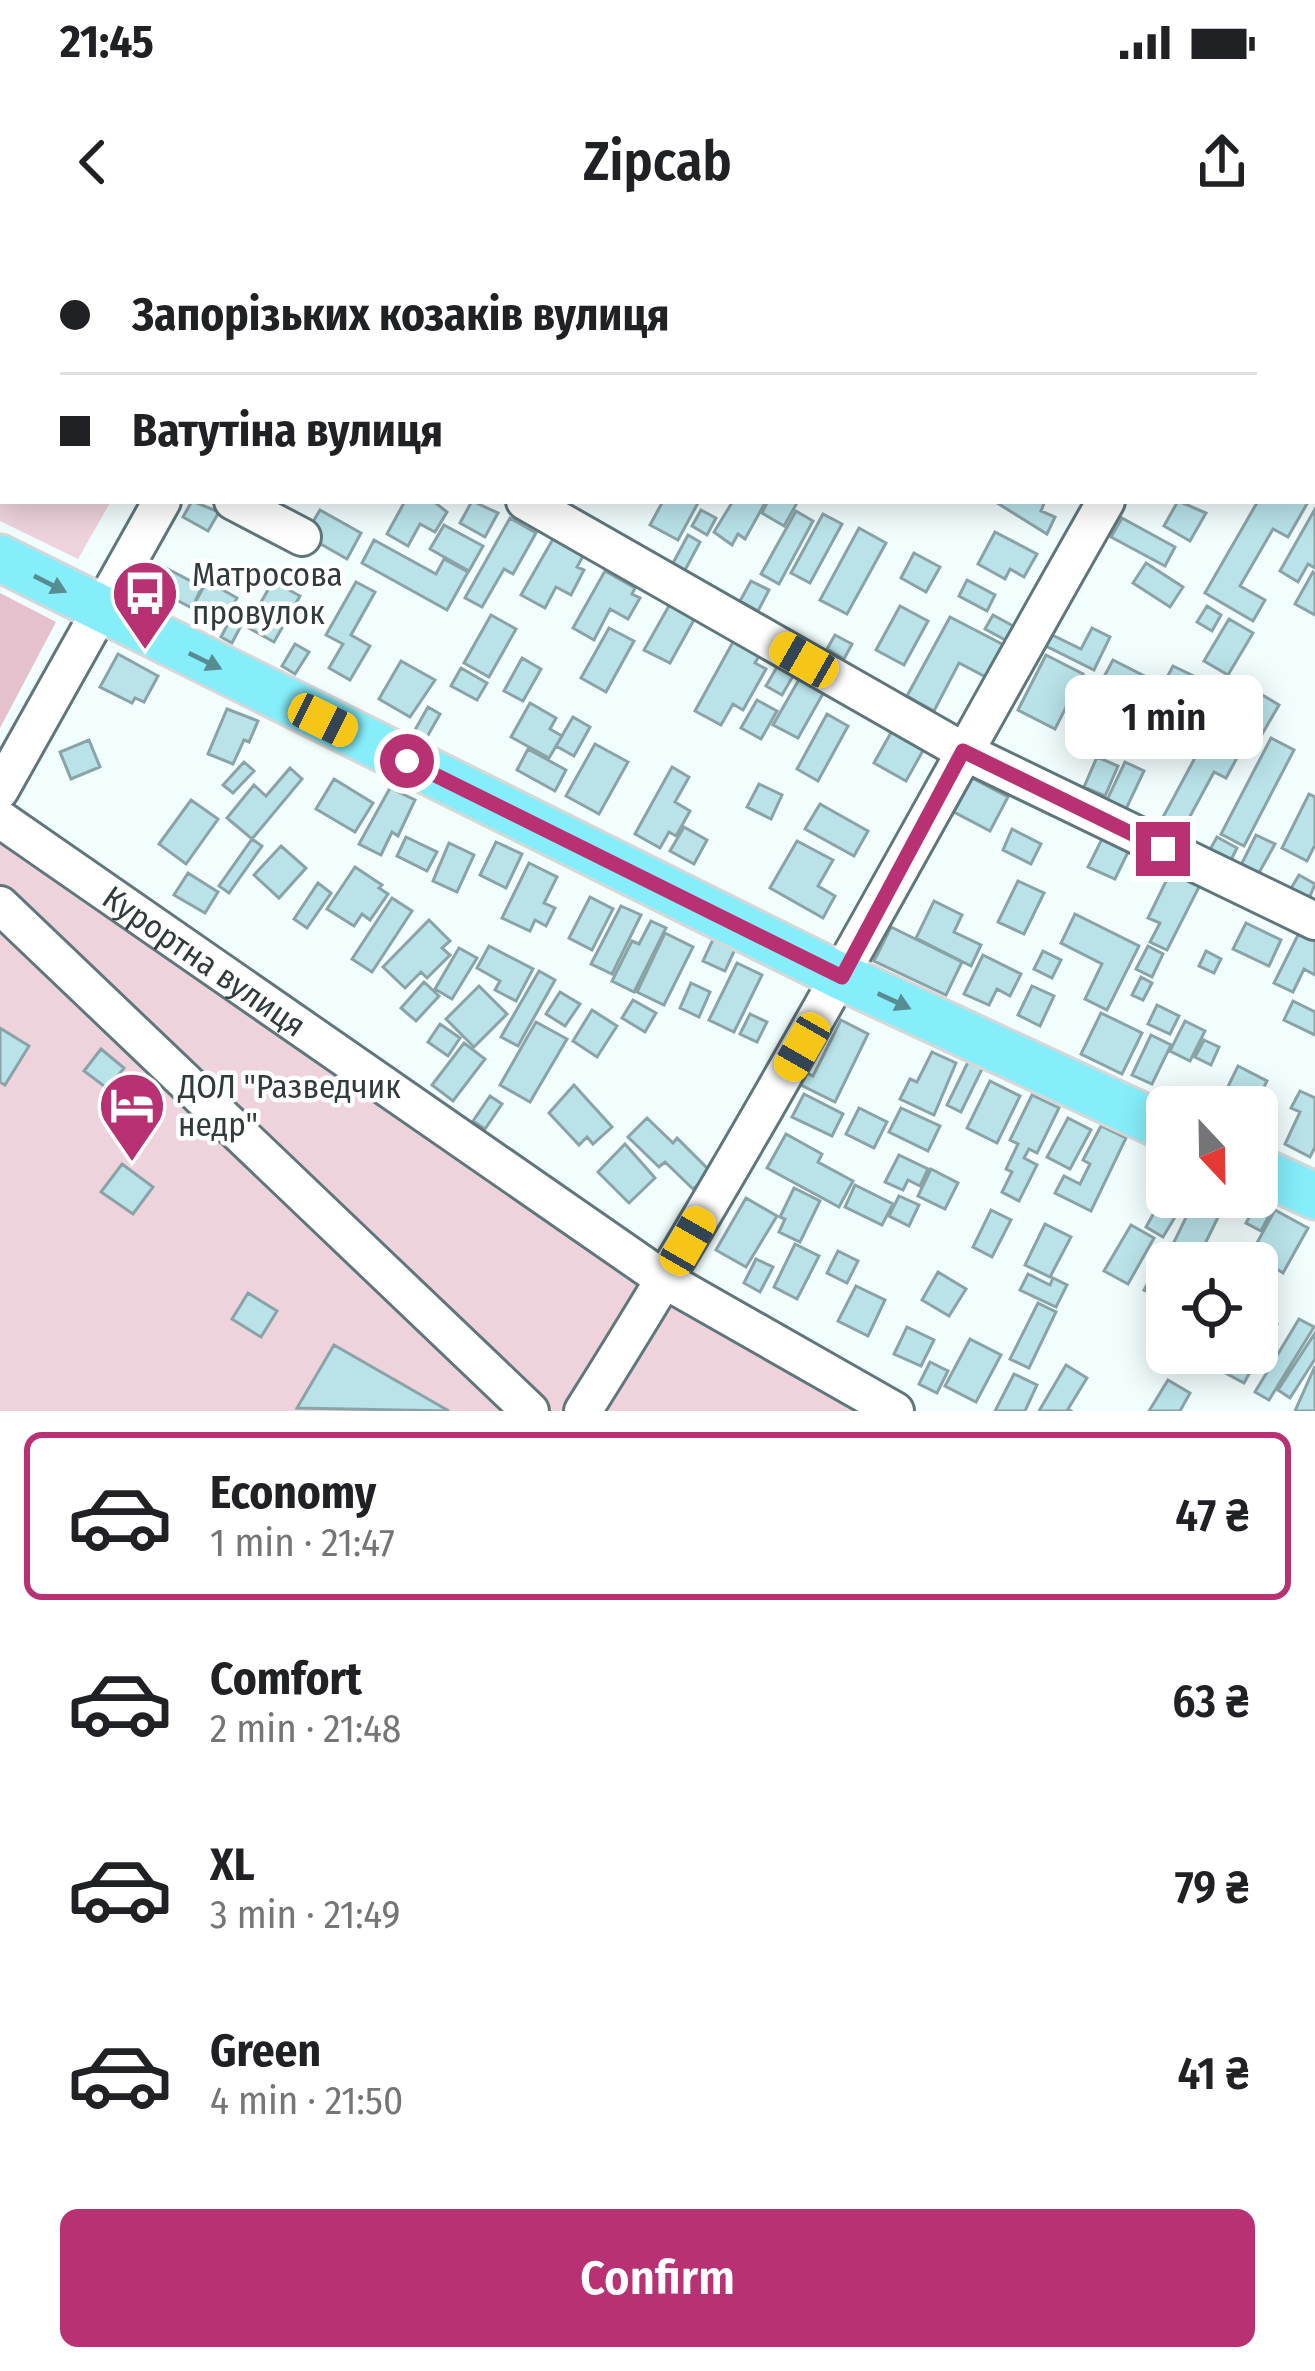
<!DOCTYPE html>
<html lang="en">
<head>
<meta charset="utf-8">
<style>
	:root { --surface:#fff; --page:#f6f6f6; --text:#202124; --muted:#757577; --line:#e0e0e0; --accent:#b83173 }
	body { margin:0; font-family:"Fira Sans Condensed",sans-serif; background:var(--page); color:var(--text); height:100vh; display:flex; flex-direction:column; font-size:45px; white-space:nowrap }
	* { box-sizing:border-box; margin:0 }
	p { font-size:39px; color:var(--muted) }
	.icon { flex:none; width:66px; height:66px; fill:none; stroke:currentColor; stroke-width:2; stroke-linecap:round; stroke-linejoin:round }
	.map { position:relative; height:1171px; overflow:hidden }
	.details { display:flex; flex-direction:column; background:var(--surface); flex:1 }
	.details>* { flex:none }
	.top-card { position:absolute; left:0px; top:0px; width:1317px; height:264px; box-shadow:0 6px 30px #0003; display:grid; align-content:center; height:264px; padding:0 60px; background:var(--surface) }
	.needle { width:78px; rotate:158deg }
	.buttons { position:absolute; left:1146px; top:846px; display:grid; gap:24px }
	.buttons a { display:grid; place-items:center; width:132px; height:132px; border-radius:18px; background:var(--surface); box-shadow:0 6px 30px #0003; font-size:60px }
	.end { position:absolute; width:54px; height:54px; margin:-27px; border:15px solid #b83173; background:#fff; box-shadow:0 0 0 6px #fff }
	.from { border-radius:50% }
	.bubble { position:absolute; height:84px; border-radius:18px; background:var(--surface); box-shadow:0 6px 30px #0003; font-size:39px; font-weight:600; line-height:84px; text-align:center }
	.car { position:absolute; width:36px; height:72px; margin:-36px -18px; border-radius:15px; box-shadow:0 0 9px 3px #0007; background:linear-gradient(#f5c518 24%,#345 0 40%,#f5c518 0 76%,#345 0 86%,#f5c518 0) }
	.top-card b { display:flex; align-items:center; gap:42px; height:114px; font-size:45px }
	.top-card b+b { border-top:3px solid var(--line) }
	.top-card i { width:30px; height:30px; background:var(--text) }
	ul { padding:21px 0 0; list-style:none }
	li { display:flex; align-items:center; gap:36px; height:168px; margin:0 24px 18px; padding:0 36px; border:6px solid transparent; border-radius:18px }
	li div { flex:1 }
	li b { display:block; font-size:45px }
	li em { font-style:normal; font-weight:600 }
	li.active { border-color:var(--accent) }
	li>.icon { width:108px; height:108px; stroke-width:1.5 }
	.cta { display:flex; gap:24px; margin-top:auto; padding:24px 60px }
	.cta a { flex:1; height:138px; border-radius:18px; background:var(--accent); color:#fff; font-size:48px; font-weight:600; line-height:138px; text-align:center }
	.status { display:flex; justify-content:space-between; align-items:center; height:84px; padding:0 60px; background:var(--surface); direction:ltr }
	.status svg { height:33px; fill:currentColor }
	header { display:flex; justify-content:space-between; align-items:center; height:156px; padding:0 60px; background:var(--surface); font-size:54px; font-weight:600 }
	.map>svg:first-child { display:block }
	.green { fill:#eed3dc }
	.forest { fill:#e5c0cd }
	.building { fill:#b9e3e9; stroke:#8aa3a7; stroke-width:3 }
	.lines { fill:none; stroke-linecap:round; stroke-linejoin:round }
	.minor-casing { stroke:#5f777b; stroke-width:42 }
	.major-casing { stroke:#d6d8d8; stroke-width:51 }
	.minor { stroke:#fff; stroke-width:36 }
	.major { stroke:#86eefb; stroke-width:45 }
	.oneway { fill:#578c92 }
	.route { stroke:#b83173; stroke-width:15 }
	.labels { text-anchor:middle; stroke-width:9; stroke-linejoin:round; paint-order:stroke }
	.poi-label { font-size:33px; fill:#303b3c; stroke:#fff; text-anchor:start }
	.street-label { font-size:33px; fill:#303b3c; stroke:#fff }
</style>
</head>
<body>
<div class="status"><b>21:45</b><svg viewBox="0 0 49 12"><path d="M0 12V9h3v3zM5 12V6h3v6zM10 12V3h3v9zM15 12V0h3v12zM26 1h20v11H26zM47 4h2v5h-2z"/></svg></div>
<header><svg class="icon" aria-label="back" viewBox="0 0 24 24"><path d="M15 5l-7 7 7 7"/></svg>Zipcab<svg class="icon" aria-label="share" viewBox="0 0 24 24"><path d="M12 15V3M7 8l5-5 5 5M5 13v7h14v-7"/></svg></header>
<div class="map">
<svg width="1315" height="1171" viewBox="0 0 1315 1171">
	<rect width="100%" height="100%" fill="#f2fdfe"/>
	<!-- green -->
	<path class="green" d="M0 0H259L3 3V261H111L78 319 0 281Z
		M0 586 892 1171H0Z"/>
	<!-- forest -->
	<path class="forest" d="M0 353 56 382 0 488Z"/>
	<!-- building -->
	<path class="building" d="M192 261 219 272 208 291 183 277Z
		M405 261H433L447 272 435 292 420 284 408 306 387 294Z
		M472 261 498 273 485 297 460 283Z
		M663 261H699L678 300 650 285Z
		M733 261H766L745 299 738 294 732 305 714 292Z
		M768 261H798L784 286 762 273Z
		M994 261H1045L1041 271 1055 277 1047 294Z
		M1178 261 1206 273 1190 301 1164 286Z
		M1258 261 1308 262 1288 297 1273 289 1240 346 1265 360 1253 381 1205 353Z
		M1315 269V328L1308 324 1298 342 1280 331Z
		M320 270 361 293 347 319 305 295Z
		M701 270 716 278 707 295 692 286Z
		M796 271 813 281 779 344 761 334Z
		M823 274 842 284 810 343 791 333Z
		M510 278 536 293 513 334 504 329 482 367 465 358Z
		M1122 278 1175 307 1165 326 1111 297Z
		M444 285 483 306 469 331 430 309Z
		M859 288 886 303 847 374 820 360Z
		M995 292 1037 314 1024 337 1010 329 1005 339 978 324Z
		M688 295 700 302 684 332 672 325Z
		M553 299 583 316 577 327 584 330 571 355 556 347 545 368 521 355Z
		M374 300 436 334 444 319 468 332 447 370 362 323Z
		M914 313 940 327 926 352 901 338Z
		M1146 323 1183 347 1170 367 1133 343Z
		M164 327 202 347 192 368 153 348Z
		M605 331 635 348 632 354 640 358 628 379 610 369 594 400 573 388Z
		M1313 332 1315 334V375L1295 364Z
		M967 340 995 355 987 371 959 356Z
		M207 341 237 358 221 385 192 368Z
		M273 341 300 356 274 402 247 387Z
		M751 341 769 350 758 371 740 361Z
		M356 342 375 352 351 395 370 406 350 440 329 428 343 404 326 395Z
		M670 364 695 378 670 423 644 410Z
		M900 366 928 381 904 425 876 410Z
		M1207 366 1221 375 1212 391 1197 382Z
		M233 374 244 380 232 403 221 397Z
		M491 375 516 389 489 437 464 423Z
		M993 375 1015 387 1007 401 985 389Z
		M950 377 1004 405 986 437 959 423 934 471 907 456Z
		M1229 379 1253 393 1228 435 1204 421Z
		M609 388 634 401 606 452 581 438Z
		M1092 388 1110 397 1094 430 1044 405 1050 394 1081 409Z
		M835 395 852 404 844 419 827 409Z
		M733 402 759 416 755 423 766 429 743 470 733 464 721 485 695 471Z
		M295 404 309 412 295 434 282 426Z
		M118 414 158 436 144 462 135 458 132 463 100 447Z
		M1046 415 1083 434 1055 489 1018 470Z
		M522 418 541 429 523 461 504 451Z
		M1113 420 1160 444 1143 477 1132 471 1118 498 1106 492 1095 513 1070 500Z
		M401 421 435 440 410 477 379 459Z
		M1173 426 1208 443 1187 482 1153 464Z
		M777 427 793 436 782 455 766 446Z
		M461 428 487 443 477 460 451 446Z
		M801 436 825 450 798 498 773 485Z
		M1244 444 1279 465 1257 503 1222 482Z
		M757 460 777 471 761 499 741 488Z
		M530 463 556 478 550 489 562 496 549 518 511 497Z
		M428 467 440 474 427 497 415 490Z
		M227 469 258 481 249 502 244 500 233 524 208 514Z
		M827 474 848 486 818 541 797 529Z
		M573 477 590 487 574 516 556 506Z
		M1211 488 1244 505 1226 538 1214 532 1175 604 1154 594Z
		M893 489 925 507 906 541 874 523Z
		M1271 498 1294 510 1244 606 1221 594Z
		M89 500 100 527 71 539 60 512Z
		M595 504 628 522 599 574 566 556Z
		M528 509 566 530 555 551 517 530Z
		M1097 517 1118 526 1105 556 1084 547Z
		M244 522 254 531 233 553 223 545Z
		M1125 522 1144 531 1125 571 1106 562Z
		M672 527 689 537 675 562 690 571 676 596 669 592 660 608 635 594Z
		M290 528 302 539 252 599 227 578 254 545 266 556Z
		M972 538 1008 557 990 591 954 572Z
		M334 539 373 563 355 592 316 569Z
		M759 544 782 555 771 579 747 567Z
		M390 548 415 560 398 596 392 592 381 615 359 604Z
		M1309 554 1315 557V605L1307 621 1282 608Z
		M191 560 218 579 186 624 159 604Z
		M820 564 868 591 854 616 805 589Z
		M684 587 707 600 694 624 670 611Z
		M1012 589 1041 604 1031 624 1003 610Z
		M1105 593 1131 606 1115 639 1088 627Z
		M1256 595 1275 604 1256 638 1239 629Z
		M406 597 437 612 427 631 397 616Z
		M1217 597 1237 608 1228 626 1207 615Z
		M252 599 262 606 229 653 219 646Z
		M797 601 833 620 818 646 835 656 823 678 770 648Z
		M496 602 522 614 506 648 480 635Z
		M449 603 474 615 457 652 433 641Z
		M281 606 306 628 279 658 254 635Z
		M529 623 557 637 544 663 555 668 546 686 535 680 530 691 502 678Z
		M355 627 382 645 379 648 388 654 370 680 362 674 354 686 327 669Z
		M1172 629 1201 643 1167 710 1150 702 1160 683 1148 678Z
		M188 633 218 652 205 673 174 655Z
		M1299 635 1315 644 1306 666 1287 655Z
		M1018 641 1044 653 1024 694 998 682Z
		M318 643 331 653 307 688 294 679Z
		M590 657 613 669 592 710 569 698Z
		M392 658 412 671 372 732 352 719Z
		M934 661 962 675 954 692 981 705 971 726 916 698Z
		M621 666 641 675 612 734 591 724Z
		M1075 674 1139 706 1107 770 1085 759 1102 724 1061 703Z
		M429 680 450 701 442 708 450 715 427 738 421 732 405 748 383 727Z
		M651 681 666 688 634 752 612 741 632 701 639 704Z
		M1246 683 1281 700 1269 726 1233 709Z
		M891 687 962 722 946 755 874 721Z
		M1301 689 1315 696V735L1304 729 1293 752 1274 743Z
		M665 693 693 707 664 765 637 752Z
		M715 695 737 705 725 731 703 721Z
		M489 706 533 729 516 761 495 750 500 741 477 728Z
		M1148 706 1163 714 1152 737 1136 729Z
		M459 708 477 718 452 759 435 749Z
		M1043 711 1061 720 1052 738 1034 729Z
		M1206 711 1221 719 1214 733 1199 726Z
		M983 715 1021 734 1010 756 997 749 989 765 964 754Z
		M737 723 762 735 734 792 709 780Z
		M539 731 555 740 518 806 501 797Z
		M1141 737 1152 743 1143 760 1132 755Z
		M424 742 439 756 416 781 401 768Z
		M691 743 710 752 699 777 680 768Z
		M479 746 507 774 474 807 446 779Z
		M1032 746 1054 756 1040 786 1018 775Z
		M560 752 580 764 565 786 546 774Z
		M633 760 656 773 645 792 622 778Z
		M1293 761 1315 772V795L1284 780Z
		M1157 765 1179 776 1170 794 1148 784Z
		M592 770 617 786 597 817 573 801Z
		M1101 773 1142 793 1122 834 1081 814Z
		M750 774 767 782 757 802 740 794Z
		M841 780 868 794 835 862 795 842 801 830 813 836Z
		M1185 781 1205 791 1190 821 1170 811Z
		M536 782 567 799 530 862 500 845Z
		M440 784 460 798 448 816 428 802Z
		M0 788 29 806 5 845 0 842Z
		M1151 795 1171 805 1152 844 1132 835Z
		M1204 800 1219 807 1211 825 1195 817Z
		M464 803 485 819 453 861 432 845Z
		M101 809 124 828 108 849 84 831Z
		M932 812 956 823 934 875 900 859 910 839 917 842Z
		M969 820 983 827 961 872 947 865Z
		M1238 826 1267 841 1254 867H1218Z
		M990 841 1020 856 997 903 967 888Z
		M574 845 612 887 593 904 587 897 579 905 549 873Z
		M1300 851 1315 858V907L1310 917 1285 904 1300 872 1291 868Z
		M804 854 843 874 832 896 792 877Z
		M1032 855 1059 868 1037 913 1029 909 1024 918 1037 925 1019 961 1002 952 1012 932 1006 929 1018 904 1010 900Z
		M490 856 502 864 485 889 473 881Z
		M859 868 887 882 874 908 846 894Z
		M901 868 940 886 928 911 889 892Z
		M647 878 673 903 677 898 711 932 693 949 665 922 659 927 628 897Z
		M1068 878 1091 890 1070 929 1047 917Z
		M1101 886 1126 898 1091 971 1055 953 1064 936 1080 944 1090 924 1083 920Z
		M786 894 822 914 818 922 853 941 839 967 767 928Z
		M625 904 655 938 629 963 598 932Z
		M899 915 928 929 920 946 908 940 903 950 885 942Z
		M122 924 153 947 133 974 101 952Z
		M931 929 958 943 945 969 918 956Z
		M855 945 893 964 882 985 845 967Z
		M794 948 820 961 800 1002 779 992 785 979 780 977Z
		M1167 950V957H1187L1163 997 1146 987Z
		M899 956 919 965 909 986 889 976Z
		M1196 957H1228L1200 1014 1174 1002Z
		M746 958 777 976 746 1027 716 1010Z
		M1259 958 1274 966 1261 991 1246 983Z
		M991 970 1011 980 992 1017 973 1007Z
		M1275 970 1308 988 1283 1033 1272 1026 1257 1053V1023H1246Z
		M1045 984 1071 997 1050 1037 1025 1025Z
		M1131 985 1154 998 1128 1044 1104 1031Z
		M795 1004 819 1016 797 1059 774 1047Z
		M838 1011 858 1021 847 1043 827 1033Z
		M1161 1018 1169 1023 1166 1061 1144 1050Z
		M756 1019 773 1027 760 1052 744 1043Z
		M938 1032 966 1049 949 1076 922 1060Z
		M1028 1034 1050 1045 1053 1038 1067 1045 1056 1067 1020 1050Z
		M856 1046 885 1060 868 1096 838 1081Z
		M248 1053 277 1071 261 1097 232 1079Z
		M1038 1063 1056 1072 1029 1128 1010 1119Z
		M1257 1073 1277 1084 1244 1143 1194 1116 1257 1113Z
		M1299 1079 1314 1087 1269 1160 1255 1152Z
		M907 1087 934 1100 921 1126 894 1114Z
		M1315 1093V1119L1290 1158 1278 1150Z
		M970 1099 1001 1115 976 1162 945 1146Z
		M334 1105 449 1171 297 1168Z
		M930 1122 948 1131 937 1153 919 1144Z
		M1066 1125 1087 1138 1068 1169 1071 1171H1039Z
		M1315 1126V1171H1295Z
		M1014 1134 1037 1145 1025 1171H995Z
		M1168 1140 1190 1153 1180 1171H1149Z"/>
	<g class="lines">
		<defs>
			<g id="minor">
				<path d="M310 3 311 0"/>
				<path d="M1254 3 1256 0"/>
				<path d="M233 261 302 297"/>
				<path d="M525 261 963 511 1315 681"/>
				<path d="M0 550 162 261"/>
				<path id="s1" d="M0 579 665 1040 895 1171"/>
				<path d="M0 665 530 1171"/>
				<path d="M583 1171C770 875 932 565 1106 261"/>
			</g>
			<path id="major" d="M940 0 945 3
				M1314 218 1315 219
				M0 318 842 737 1167 888
				M1257 929 1315 956"/>
		</defs>
		<!-- minor casing -->
		<use href="#minor" class="minor-casing"/>
		<!-- major casing -->
		<use href="#major" class="major-casing"/>
		<!-- minor -->
		<use href="#minor" class="minor"/>
		<!-- major -->
		<use href="#major" class="major"/>
	</g>
	<!-- one-way arrows -->
	<defs><path id="oneway-solid" d="M-6-.8H1V-3.2L6.5 0L1 3.2V.8H-6Z" transform="scale(3)"/></defs>
	<g class="oneway">
		<use href="#oneway-solid" transform="translate(50 344) rotate(27)"/>
		<use href="#oneway-solid" transform="translate(205 421) rotate(26)"/>
		<use href="#oneway-solid" transform="translate(894 761) rotate(25)"/>
	</g>
	<g class="lines">
		<!-- route -->
		<path class="route" d="M407 521 842 737 963 511 1163 609"/>
	</g>
	<!-- icons -->
	<defs>
		<symbol id="bus-pin" viewBox="-11 -11 22 30"><path d="M0 17L-7.5 6A9.5 9.5 0 1 1 7.5 6Z" fill="#b83173" stroke="#fff"/><path d="M-5-6H5V4H4V6H2V4H-2V6H-4V4H-5ZM-3.5-4V0h7V-4ZM-3.5 1.2v1.5H-2V1.2ZM2 1.2v1.5H3.5V1.2Z" fill="#fff"/></symbol>
		<symbol id="hotel-pin" viewBox="-11 -11 22 30"><path d="M0 17L-7.5 6A9.5 9.5 0 1 1 7.5 6Z" fill="#b83173" stroke="#fff"/><path d="M-6-4.5h1.5V1H6V5H4.5V3h-9V5H-6ZM-4 0a1.8 1.8 0 1 1 3.6 0ZM.5 0V-2.5h3Q6-2.5 6 0Z" fill="#fff"/></symbol>
	</defs>
	<g fill-rule="evenodd">
		<use href="#bus-pin" x="107" y="315" width="76" height="104"/>
		<use href="#hotel-pin" x="94" y="827" width="76" height="104"/>
	</g>
	<g class="labels">
		<!-- poi labels -->
		<g class="poi-label">
			<text x="192" y="346">Матросова<tspan x="192" dy="38">провулок</tspan></text>
			<text x="178" y="858">ДОЛ "Разведчик<tspan x="178" dy="38">недр"</tspan></text>
		</g>
		<!-- street labels -->
		<g class="street-label">
			<text dy="12" stroke="none"><textPath href="#s1" startOffset="249">Курортна вулиця</textPath></text>
		</g>
	</g>
</svg>
<div class="buttons">
<a><svg class="needle" viewBox="-14 -14 28 28"><path d="M0-13l5 13h-10z" fill="#e53935"/><path d="M0 13l5-13h-10z" fill="#757577"/></svg></a>
<a><svg class="icon" aria-label="locate" viewBox="0 0 24 24"><circle cx="12" cy="12" r="6"/><path d="M12 2v4M12 18v4M2 12h4M18 12h4"/></svg></a>
</div>
<i class="end from" style="left:407px;top:521px"></i>
<i class="end" style="left:1163px;top:609px"></i>
<div class="bubble" style="left:1065px;top:435px;width:198px">1 min</div>
<i class="car" style="left:804px;top:420px;rotate:300deg"></i>
<i class="car" style="left:323px;top:480px;rotate:116deg"></i>
<i class="car" style="left:802px;top:807px;rotate:210deg"></i>
<i class="car" style="left:688px;top:1001px;rotate:30deg"></i>
<div class="top-card">
<b><i class="from"></i>Запорізьких козаків вулиця</b>
<b><i></i>Ватутіна вулиця</b>
</div>
</div>
<section class="details">
<ul>
<li class="active"><svg class="icon" aria-label="car" viewBox="0 0 24 24"><path d="M5 17H2v-5l4-1 3-4h7l3 4 3 1v5h-3M9 17h6M6 11h13"/><circle cx="7" cy="17" r="2"/><circle cx="17" cy="17" r="2"/></svg><div><b>Economy</b><p>1 min · 21:47</p></div><em>47 ₴</em></li>
<li><svg class="icon" aria-label="car" viewBox="0 0 24 24"><path d="M5 17H2v-5l4-1 3-4h7l3 4 3 1v5h-3M9 17h6M6 11h13"/><circle cx="7" cy="17" r="2"/><circle cx="17" cy="17" r="2"/></svg><div><b>Comfort</b><p>2 min · 21:48</p></div><em>63 ₴</em></li>
<li><svg class="icon" aria-label="car" viewBox="0 0 24 24"><path d="M5 17H2v-5l4-1 3-4h7l3 4 3 1v5h-3M9 17h6M6 11h13"/><circle cx="7" cy="17" r="2"/><circle cx="17" cy="17" r="2"/></svg><div><b>XL</b><p>3 min · 21:49</p></div><em>79 ₴</em></li>
<li><svg class="icon" aria-label="car" viewBox="0 0 24 24"><path d="M5 17H2v-5l4-1 3-4h7l3 4 3 1v5h-3M9 17h6M6 11h13"/><circle cx="7" cy="17" r="2"/><circle cx="17" cy="17" r="2"/></svg><div><b>Green</b><p>4 min · 21:50</p></div><em>41 ₴</em></li>
</ul>
<div class="cta"><a>Confirm</a></div>
</section>
</body>
</html>
